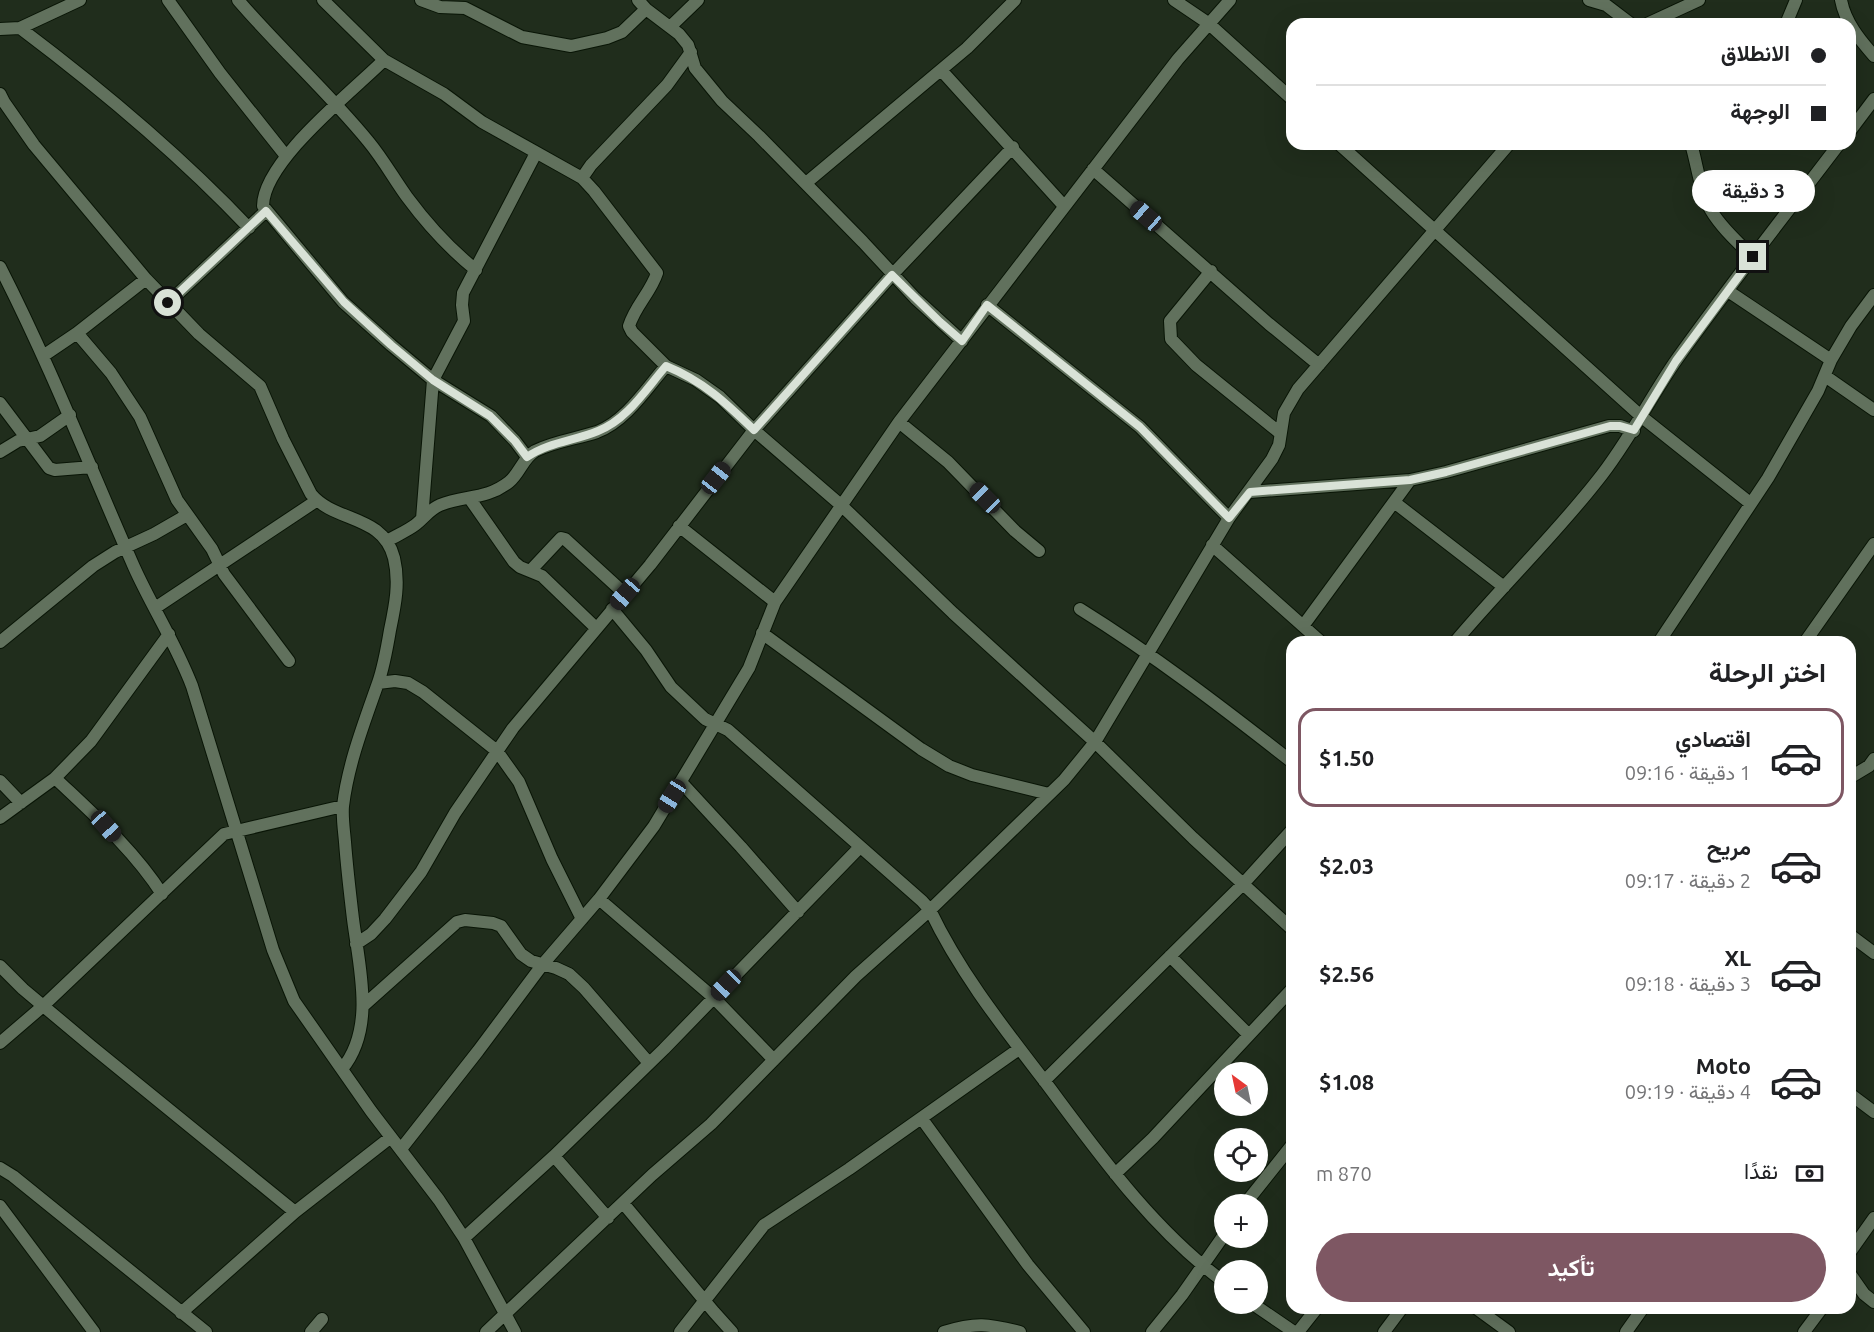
<!DOCTYPE html>
<html lang="ar">
<head>
<meta charset="utf-8">
<style>
	:root { --surface:#fff; --page:#f2f2f2; --text:#202124; --muted:#757577; --line:#e0e0e0; --accent:#7e5763 }
	body { margin:0; font-family:Ubuntu,Vazirmatn,sans-serif; background:var(--page); color:var(--text); direction:rtl; height:100vh; display:flex; flex-direction:column; font-size:22px; white-space:nowrap }
	* { box-sizing:border-box; margin:0 }
	p { font-size:20px; color:var(--muted) }
	.icon { flex:none; width:33px; height:33px; fill:none; stroke:currentColor; stroke-width:2; stroke-linecap:round; stroke-linejoin:round }
	.map { position:relative; flex:1; overflow:hidden; direction:ltr }
	.panel { position:absolute; left:1286px; top:636px; width:570px; height:678px; display:flex; flex-direction:column; background:var(--surface); border-radius:18px; box-shadow:0 6px 24px #0002; direction:rtl }
	.panel>* { flex:none }
	.banner { position:absolute; left:1286px; top:18px; width:570px; height:132px; border-radius:18px; box-shadow:0 6px 24px #0002; direction:rtl; display:grid; align-content:center; height:132px; padding:0 30px; background:var(--surface) }
	.needle { width:39px; rotate:327deg }
	.tools { position:absolute; left:1214px; top:1062px; display:grid; gap:12px }
	.tools a { display:grid; place-items:center; width:54px; height:54px; border-radius:50%; background:var(--surface); box-shadow:0 6px 24px #0002; font-size:30px }
	.end { position:absolute; width:27px; height:27px; margin:-14px; border:8px solid #d9e2d7; background:#111; box-shadow:0 0 0 3px #111 }
	.from { border-radius:50% }
	.bubble { position:absolute; height:42px; border-radius:21px; background:var(--surface); box-shadow:0 6px 24px #0002; font-size:20px; font-weight:600; line-height:42px; text-align:center; direction:rtl }
	.car { position:absolute; width:18px; height:36px; margin:-18px -9px; border-radius:8px; box-shadow:0 0 4px 2px #0007; background:linear-gradient(#222 24%,#8ab4d8 0 40%,#222 0 76%,#8ab4d8 0 86%,#222 0) }
	.banner b { display:flex; align-items:center; gap:21px; height:57px; font-size:22px }
	.banner b+b { border-top:2px solid var(--line) }
	.banner i { width:15px; height:15px; background:var(--text) }
	ul { padding:0; list-style:none }
	li { display:flex; align-items:center; gap:18px; height:99px; margin:0 12px 9px; padding:0 18px; border:3px solid transparent; border-radius:18px }
	li div { flex:1 }
	li b { display:block; font-size:22px }
	li em { font-style:normal; font-weight:600 }
	li.current { border-color:var(--accent) }
	li>.icon { width:54px; height:54px; stroke-width:1.5 }
	h2 { padding:0 30px; font-size:27px; line-height:72px }
	.pay { display:flex; align-items:center; gap:15px; height:66px; padding:0 30px; font-size:22px }
	.pay p { margin-inline-start:auto }
	.cta { display:flex; gap:12px; margin-top:auto; padding:12px 30px }
	.cta a { flex:1; height:69px; border-radius:36px; background:var(--accent); color:#fff; font-size:24px; font-weight:600; line-height:69px; text-align:center }
	.map>svg:first-child { display:block }
	.lines { fill:none; stroke-linecap:round; stroke-linejoin:round }
	.street-casing { stroke:#091506; stroke-width:14 }
	.street { stroke:#61715d; stroke-width:12 }
	.route { stroke:#d9e2d7; stroke-width:8 }
</style>
</head>
<body>
<div class="map">
<svg width="1874" height="1332" viewBox="0 0 1874 1332">
	<rect width="100%" height="100%" fill="#202d1c"/>
	<g class="lines">
		<defs>
			<path id="street" d="M168 0 220 73 286 156
				M238 0C280 49 328 92 368 141 383 159 394 179 407 197 427 224 451 250 476 270
				M323 0 384 60 444 94 482 122 582 178 594 191 657 273C651 292 635 306 629 326L632 332 666 366 696 380 720 397 754 430 842 506 953 613 1095 742 1193 838 1292 929
				M421 0 440 7 465 8 522 37 571 46 607 38 622 32 646 9
				M638 0 646 9 679 34 688 45 695 68 722 101 759 136 863 242 915 298 962 341
				M1174 0 1208 23 1292 99
				M1589 0 1606 5 1631 24
				M1841 0C1845 22 1860 40 1874 56
				M1647 24 1699 0
				M1786 24 1796 0
				M670 27 698 0
				M20 28C101 89 179 154 249 228
				M0 29 20 28 80 0
				M384 60C353 91 263 161 263 206L343 302 391 345 433 380 491 416 515 441 527 457
				M941 70 1064 206
				M0 94 4 102 34 145 146 279 199 334 260 386 283 439 311 494C335 523 383 514 394 558 400 583 395 606 390 630 387 648 384 666 378 683 364 723 348 764 343 806 342 818 344 830 345 842 347 868 350 894 353 919 359 967 376 1028 342 1069
				M1850 131 1874 99
				M1339 144 1642 417 1750 503
				M1691 144C1698 167 1700 195 1714 215 1725 231 1739 244 1753 257
				M1093 169 1269 324 1319 365
				M582 178 591 165 667 85 691 52
				M806 183 967 48 1015 0
				M0 267C50 365 90 467 134 567 152 607 176 644 192 686L273 950 294 1001 371 1111 439 1200 464 1238 515 1332
				M1211 271 1170 321 1171 339 1196 365 1280 433
				M1728 291 1831 360
				M168 303 266 211
				M987 305 1140 427 1229 518
				M77 333 111 373 140 417 177 500 212 549 224 574 289 661
				M43 356 77 333 146 279
				M1825 376 1874 410
				M0 403 49 468 55 470 92 467
				M899 422 948 462 1015 531 1039 551
				M0 452 18 441 40 436 70 415
				M1250 492 1410 480 1446 472 1609 426H1620L1634 431
				M470 499 514 562 520 567 542 576 596 628
				M1394 502 1504 587
				M422 519 433 380 464 321 462 305 463 293 536 153
				M679 526 775 602
				M387 541C397 535 407 531 415 525 424 518 430 509 440 505 465 495 486 500 509 482 520 473 523 458 535 451 555 441 576 439 597 432 626 421 646 389 666 366
				M1212 545 1321 642
				M531 570 561 538 565 539 625 594
				M155 608 316 501
				M612 609 646 650 671 687 705 719 728 730 922 901 930 910C960 973 1003 1027 1046 1083 1099 1154 1152 1229 1224 1282
				M1080 609C1154 655 1223 708 1292 762
				M1303 626 1410 480
				M762 633 921 749 949 766 972 775 1049 794
				M0 642 93 566 115 552 154 534 187 515
				M1455 642C1501 587 1553 537 1597 481 1628 443 1649 399 1677 359 1729 286 1785 215 1839 144
				M1659 642 1768 478 1818 391 1831 360 1851 326 1874 295
				M1805 642 1874 544
				M378 683 395 681 408 683 423 692 497 751 519 782 552 859 582 919
				M1850 773 1854 775 1869 766 1874 759
				M55 778C93 814 134 850 162 894
				M0 781 21 803
				M681 782 741 847 798 912
				M0 818 55 778 91 741 169 634
				M599 899 714 998 774 1060
				M1850 935 1874 953
				M356 944 371 934 385 919 421 872 455 813 513 728 650 565 754 430 892 275 1013 147
				M1170 956 1249 1035
				M0 966 23 989 91 1046 295 1212
				M363 1006 457 922 465 920 493 923 501 926 521 954 531 961 556 968 569 974 584 988 649 1063
				M0 1043 43 1006 224 834 343 806
				M1044 1081 1243 884 1292 830
				M1850 1094 1874 1112
				M922 1119 1028 1265 1084 1332
				M401 1149 478 1051 543 964 599 899 654 826 749 668 775 602 899 422 1178 59 1230 0
				M554 1156 608 1218
				M0 1168 13 1176 206 1332
				M1115 1174 1153 1138 1292 989
				M623 1203 714 1312 732 1332
				M1245 1204 1292 1145
				M0 1206 94 1332
				M464 1238 554 1156 664 1049 860 847
				M1850 1252 1874 1218
				M1850 1274 1864 1294 1874 1302
				M1253 1304 1294 1332
				M1476 1308 1509 1332
				M181 1313 295 1212 391 1137
				M311 1332 322 1319
				M486 1332 652 1175 711 1124 856 976 930 910 1064 780 1095 742 1229 518 1272 459 1279 445 1284 413 1298 389 1509 144
				M680 1332 764 1225 849 1169 1019 1049
				M944 1332C976 1322 988 1324 1020 1332
				M1152 1332 1182 1295 1224 1235
				M1298 1332 1317 1308
				M1384 1332 1402 1308
				M1626 1332 1643 1308
				M1804 1332 1822 1308"/>
		</defs>
		<!-- street casing -->
		<use href="#street" class="street-casing"/>
		<!-- street -->
		<use href="#street" class="street"/>
	</g>
	<g class="lines">
		<!-- route -->
		<path class="route" d="M168 303 266 211 344 302 391 345 433 380 490 416 515 441 527 457C549 442 574 441 598 431 627 420 646 389 666 366 703 381 726 403 754 430L892 275 940 322 962 341 987 305 1140 427 1229 518 1250 492 1410 480 1446 472 1610 426H1620L1634 430 1676 361 1753 257"/>
	</g>
</svg>
<div class="tools">
<a><svg class="needle" viewBox="-14 -14 28 28"><path d="M0-13l5 13h-10z" fill="#e53935"/><path d="M0 13l5-13h-10z" fill="#757577"/></svg></a>
<a><svg class="icon" aria-label="locate" viewBox="0 0 24 24"><circle cx="12" cy="12" r="6"/><path d="M12 2v4M12 18v4M2 12h4M18 12h4"/></svg></a>
<a>+</a>
<a>−</a>
</div>
<i class="end from" style="left:168px;top:303px"></i>
<i class="end" style="left:1753px;top:257px"></i>
<div class="bubble" style="left:1692px;top:170px;width:123px">3 دقيقة</div>
<i class="car" style="left:1146px;top:216px;rotate:311deg"></i>
<i class="car" style="left:716px;top:478px;rotate:38deg"></i>
<i class="car" style="left:985px;top:498px;rotate:315deg"></i>
<i class="car" style="left:625px;top:594px;rotate:221deg"></i>
<i class="car" style="left:672px;top:796px;rotate:212deg"></i>
<i class="car" style="left:106px;top:826px;rotate:138deg"></i>
<i class="car" style="left:726px;top:985px;rotate:224deg"></i>
<div class="banner">
<b><i class="from"></i>الانطلاق</b>
<b><i></i>الوجهة</b>
</div>
<section class="panel">
<h2>اختر الرحلة</h2>
<ul>
<li class="current"><svg class="icon" aria-label="car" viewBox="0 0 24 24"><path d="M5 17H2v-5l4-1 3-4h7l3 4 3 1v5h-3M9 17h6M6 11h13"/><circle cx="7" cy="17" r="2"/><circle cx="17" cy="17" r="2"/></svg><div><b>اقتصادي</b><p>1 دقيقة · 09:16</p></div><em>$1.50</em></li>
<li><svg class="icon" aria-label="car" viewBox="0 0 24 24"><path d="M5 17H2v-5l4-1 3-4h7l3 4 3 1v5h-3M9 17h6M6 11h13"/><circle cx="7" cy="17" r="2"/><circle cx="17" cy="17" r="2"/></svg><div><b>مريح</b><p>2 دقيقة · 09:17</p></div><em>$2.03</em></li>
<li><svg class="icon" aria-label="car" viewBox="0 0 24 24"><path d="M5 17H2v-5l4-1 3-4h7l3 4 3 1v5h-3M9 17h6M6 11h13"/><circle cx="7" cy="17" r="2"/><circle cx="17" cy="17" r="2"/></svg><div><b>XL</b><p>3 دقيقة · 09:18</p></div><em>$2.56</em></li>
<li><svg class="icon" aria-label="car" viewBox="0 0 24 24"><path d="M5 17H2v-5l4-1 3-4h7l3 4 3 1v5h-3M9 17h6M6 11h13"/><circle cx="7" cy="17" r="2"/><circle cx="17" cy="17" r="2"/></svg><div><b>Moto</b><p>4 دقيقة · 09:19</p></div><em>$1.08</em></li>
</ul>
<div class="pay"><svg class="icon" aria-label="cash" viewBox="0 0 24 24"><path d="M3 7h18v10H3z"/><circle cx="12" cy="12" r="2"/></svg>نقدًا<p>870 m</p></div>
<div class="cta"><a>تأكيد</a></div>
</section>
</div>
</body>
</html>
